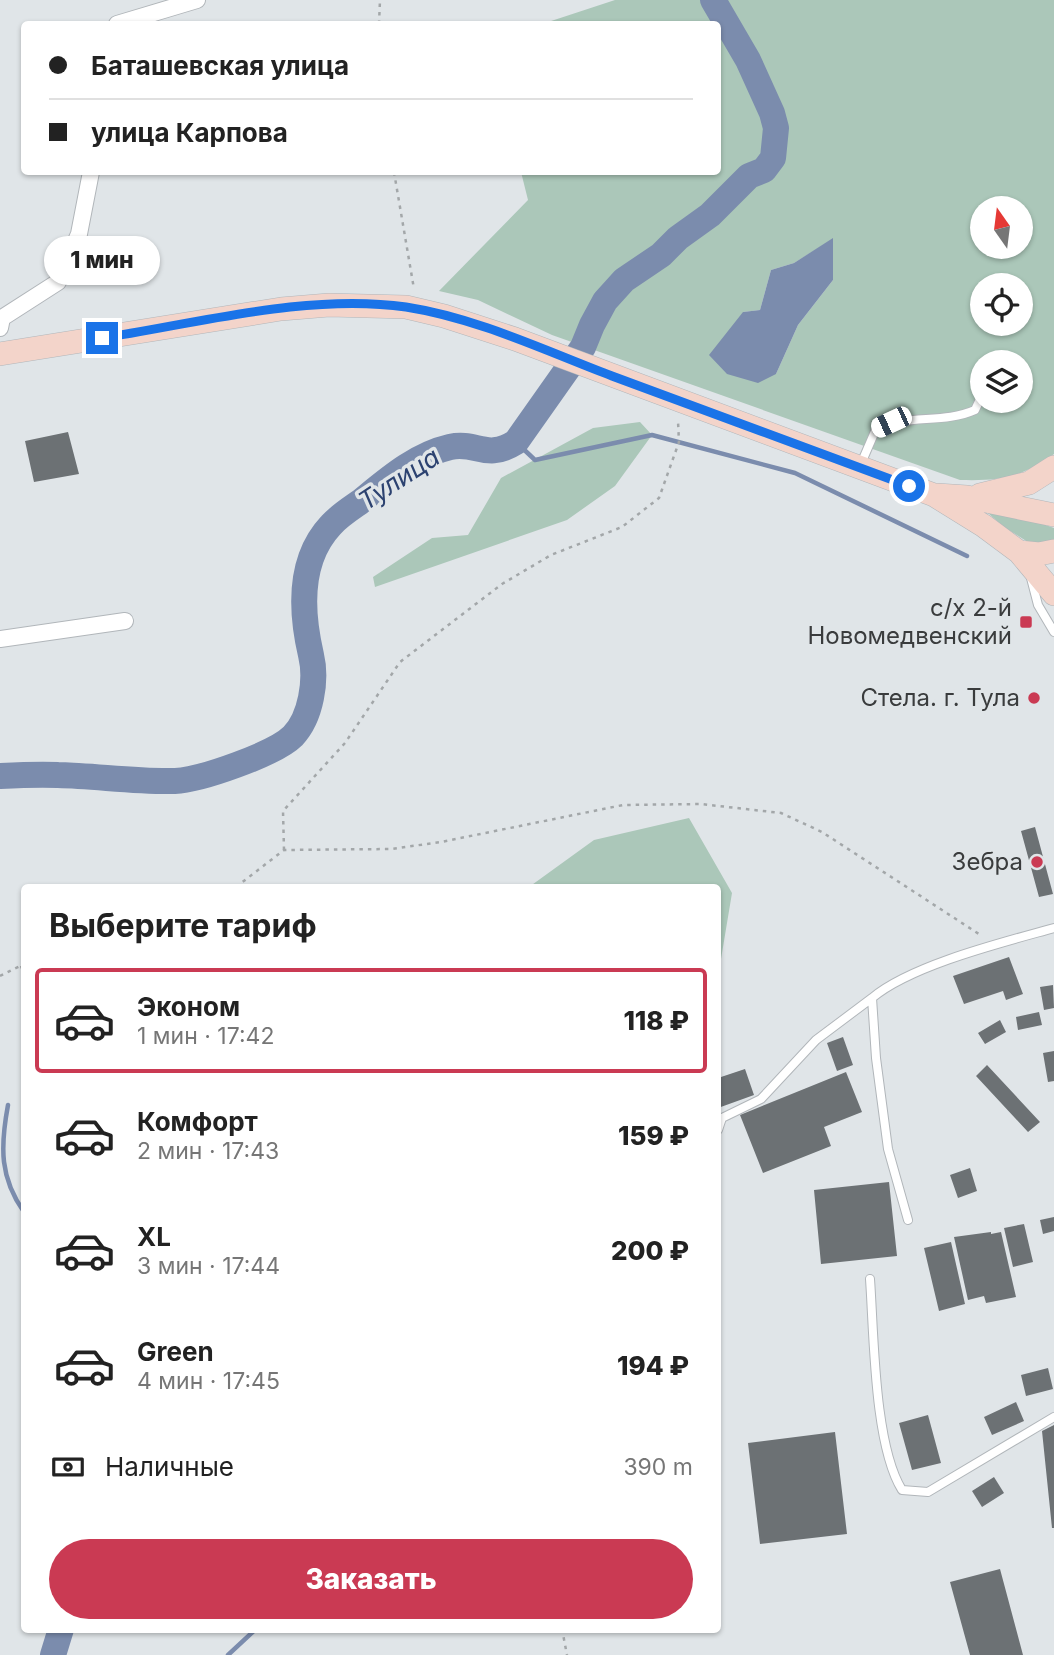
<!DOCTYPE html>
<html lang="ru">
<head>
<meta charset="utf-8">
<style>
	:root { --surface:#fff; --page:#f6f6f6; --text:#222; --muted:#767676; --line:#e0e0e0; --accent:#ca3a53 }
	body { margin:0; font-family:Inter,sans-serif; background:var(--page); color:var(--text); height:100vh; display:flex; flex-direction:column; font-size:26px; white-space:nowrap }
	* { box-sizing:border-box; margin:0 }
	p { font-size:23px; color:var(--muted) }
	.icon { flex:none; width:38px; height:38px; fill:none; stroke:currentColor; stroke-width:2; stroke-linecap:round; stroke-linejoin:round }
	.map { position:relative; flex:1; overflow:hidden }
	.sheet { position:absolute; left:21px; top:884px; width:700px; height:749px; display:flex; flex-direction:column; background:var(--surface); border-radius:7px; box-shadow:0 2px 5px #0004 }
	.sheet>* { flex:none }
	.banner { position:absolute; left:21px; top:21px; width:700px; height:154px; border-radius:7px; box-shadow:0 2px 5px #0004; display:grid; align-content:center; height:154px; padding:0 28px; background:var(--surface) }
	.needle { width:46px; rotate:346deg }
	.fabs { position:absolute; left:970px; top:196px; display:grid; gap:14px }
	.fabs a { display:grid; place-items:center; width:63px; height:63px; border-radius:50%; background:var(--surface); box-shadow:0 2px 5px #0004; font-size:35px }
	.end { position:absolute; width:32px; height:32px; margin:-16px; border:9px solid #1a73e8; background:#fff; box-shadow:0 0 0 4px #fff }
	.from { border-radius:50% }
	.bubble { position:absolute; height:49px; border-radius:24px; background:var(--surface); box-shadow:0 2px 5px #0004; font-size:23px; font-weight:800; line-height:49px; text-align:center }
	.car { position:absolute; width:21px; height:42px; margin:-21px -10px; border-radius:9px; box-shadow:0 0 5px 2px #0007; background:linear-gradient(#fff 24%,#345 0 40%,#fff 0 76%,#345 0 86%,#fff 0) }
	.banner b { display:flex; align-items:center; gap:24px; height:66px; font-size:26px }
	.banner b+b { border-top:2px solid var(--line) }
	.banner i { width:18px; height:18px; background:var(--text) }
	ul { padding:0; list-style:none }
	li { display:flex; align-items:center; gap:21px; height:105px; margin:0 14px 10px; padding:0 14px; border:4px solid transparent; border-radius:7px }
	li div { flex:1 }
	li b { display:block; font-size:26px }
	li em { font-style:normal; font-weight:800 }
	li.current { border-color:var(--accent) }
	li>.icon { width:63px; height:63px; stroke-width:1.5 }
	h2 { padding:0 28px; font-size:32px; line-height:84px }
	.pay { display:flex; align-items:center; gap:18px; height:77px; padding:0 28px; font-size:26px }
	.pay p { margin-inline-start:auto }
	.button { display:flex; gap:14px; margin-top:auto; padding:14px 28px }
	.button a { flex:1; height:80px; border-radius:42px; background:var(--accent); color:#fff; font-size:28px; font-weight:800; line-height:80px; text-align:center }
	.map>svg:first-child { display:block }
	.green { fill:#abc7b9; fill-rule:evenodd }
	.water { fill:#7b8cad }
	.lines { fill:none; stroke-linecap:round; stroke-linejoin:round }
	.stream { stroke:#7b8cad; stroke-width:4.5 }
	.river { stroke:#7b8cad; stroke-width:26 }
	.building { fill:#6c7174 }
	.lane-casing { stroke:#b1b6ba; stroke-width:10 }
	.street-casing { stroke:#b1b6ba; stroke-width:18 }
	.secondary-casing { stroke:#b1b6ba; stroke-width:24 }
	.path { stroke:#a3a7a9; stroke-width:2.5; stroke-dasharray:3.5 5; stroke-linecap:butt }
	.lane { stroke:#fff; stroke-width:8 }
	.street { stroke:#fff; stroke-width:16 }
	.secondary { stroke:#f3d4ca; stroke-width:23 }
	.route { stroke:#1a73e8; stroke-width:9 }
	.poi-dot { fill:#ca3a53; stroke:#e0e5e8; stroke-width:2.5 }
	.labels { text-anchor:middle; stroke-width:7; stroke-linejoin:round; paint-order:stroke }
	.poi-label { font-size:24px; fill:#3a3c3d; stroke:#e0e5e8; text-anchor:end }
	.water-label { font-size:26px; font-style:italic; fill:#2c4270; stroke:#e0e5e8 }
</style>
</head>
<body>
<div class="map">
<svg width="1054" height="1655" viewBox="0 0 1054 1655">
	<rect width="100%" height="100%" fill="#e0e5e8"/>
	<!-- green -->
	<path class="green" d="M615 0H1054V454C1020 478 1001 481 960 480L552 335 478 300 439 291 528 200 521 172H718V24H542ZM982 208H1020V247H982ZM833 239V280L798 325 776 374 743 312 760 310 771 270 794 263ZM982 285H1020V324H982ZM982 362H1020V401H982Z
		M640 422 652 435 615 486 567 520 375 587 373 577 432 538 468 535 501 478 593 428Z
		M981 507 1017 515 1054 528V544H1031L1004 527Z
		M689 818 732 893 718 977V887H529L594 840Z"/>
	<!-- water -->
	<path class="water" d="M833 238V280L798 325 776 374 758 383 727 374 709 355 743 312 760 310 771 270 794 263Z"/>
	<g class="lines">
		<!-- stream -->
		<path class="stream" d="M516 442 535 460 652 435 795 473 967 556
			M8 1105C0 1148 0 1178 24 1212
			M228 1655 256 1629"/>
		<!-- river -->
		<path class="river" d="M0 776C19 775 39 774 58 775 97 776 136 782 175 781 200 780 275 754 293 736 311 717 317 680 311 655 301 612 298 560 331 525 339 516 350 509 360 502 387 480 415 455 450 447 477 441 486 461 516 442L583 347 592 325 605 301 624 280 661 255 678 238 710 215 749 176 764 170 773 158 776 128 772 113 748 60 713 0
			M53 1655 61 1629"/>
	</g>
	<!-- building -->
	<path class="building" d="M68 432 79 474 34 482 25 441Z
		M1035 827 1053 894 1039 897 1021 831Z
		M1009 957 1023 994 1006 1000 1003 991 964 1004 953 976Z
		M1053 985 1054 1008 1044 1010 1040 987Z
		M1039 1012 1042 1025 1018 1030 1016 1017Z
		M1000 1020 1006 1032 985 1044 978 1033Z
		M843 1037 853 1065 837 1071 827 1043Z
		M1054 1051V1081L1048 1082 1043 1053Z
		M987 1065 1040 1122 1028 1132 976 1076Z
		M745 1069 754 1095 718 1108V1078Z
		M846 1072 862 1112 824 1127 831 1146 763 1173 740 1115Z
		M970 1168 977 1191 958 1198 950 1175Z
		M889 1182 897 1256 821 1264 814 1190Z
		M1054 1217V1231L1043 1234 1040 1220Z
		M1024 1224 1033 1262 1013 1267 1004 1228Z
		M991 1232V1234L1001 1232 1016 1297 986 1303 984 1296 968 1300 954 1237Z
		M951 1242 965 1304 939 1311 924 1248Z
		M1048 1368 1053 1389 1026 1396 1021 1375Z
		M1016 1402 1024 1421 992 1435 984 1417Z
		M928 1415 941 1463 912 1470 899 1423Z
		M1054 1425V1528H1052L1042 1431Z
		M835 1432 847 1534 760 1544 748 1443Z
		M994 1477 1004 1493 982 1507 972 1491Z
		M1000 1569 1023 1655H970L950 1582Z"/>
	<g class="lines">
		<defs>
			<path id="lane" d="M860 466 876 429C907 414 943 424 975 410L982 395
				M1031 578 1038 605 1054 632
				M718 1130 722 1118 761 1099 816 1040 872 998
				M908 1220 888 1149 876 1058 872 998C911 965 1004 942 1054 928
				M870 1279C874 1334 874 1445 902 1490L928 1492 1054 1417"/>
			<path id="street" d="M117 24 197 0
				M0 328 2 318 58 282 79 234 91 172
				M0 639 125 621"/>
			<path id="secondary" d="M0 354 281 309 329 305 406 307 444 316 515 339 934 495 984 526 1019 552 1054 594
				M937 495 967 497 1054 515
				M980 495 1029 483 1054 467
				M1019 552 1039 554 1054 551"/>
		</defs>
		<!-- lane casing -->
		<use href="#lane" class="lane-casing"/>
		<!-- street casing -->
		<use href="#street" class="street-casing"/>
		<!-- secondary casing -->
		<use href="#secondary" class="secondary-casing"/>
		<!-- path -->
		<path class="path" d="M379 24 380 0
			M394 172 414 289
			M284 850 283 811 345 743 400 662 502 584 551 555 622 527 659 498 679 442 678 421
			M236 887 284 850 391 849 441 842 623 805 701 804 781 813 822 832 982 936
			M21 966 24 973
			M0 976 24 964
			M562 1629 567 1655"/>
		<!-- lane -->
		<use href="#lane" class="lane"/>
		<!-- street -->
		<use href="#street" class="street"/>
		<!-- secondary -->
		<use href="#secondary" class="secondary"/>
	</g>
	<g class="lines">
		<!-- route -->
		<path class="route" d="M102 338C199 323 309 293 406 307 477 318 546 351 612 376 711 413 810 449 909 486"/>
	</g>
	<!-- markers -->
	<g class="poi-dot">
		<rect x="1019" y="615" width="14" height="14" rx="3.5"/>
		<circle cx="1034" cy="698" r="7"/>
		<circle cx="1037" cy="862" r="7"/>
	</g>
	<g class="labels">
		<!-- poi labels -->
		<g class="poi-label">
			<text x="1012" y="616">с/х 2-й<tspan x="1012" dy="28">Новомедвенский</tspan></text>
			<text x="1020" y="706">Стела. г. Тула</text>
			<text x="1023" y="870">Зебра</text>
		</g>
		<!-- water labels -->
		<g class="water-label">
			<text transform="translate(399 479) rotate(-33)" y="9">Тулица</text>
		</g>
	</g>
</svg>
<div class="fabs">
<a><svg class="needle" viewBox="-14 -14 28 28"><path d="M0-13l5 13h-10z" fill="#e53935"/><path d="M0 13l5-13h-10z" fill="#767676"/></svg></a>
<a><svg class="icon" aria-label="locate" viewBox="0 0 24 24"><circle cx="12" cy="12" r="6"/><path d="M12 2v4M12 18v4M2 12h4M18 12h4"/></svg></a>
<a><svg class="icon" aria-label="layers" viewBox="0 0 24 24"><path d="M12 4l9 5-9 5-9-5zM3 14l9 5 9-5"/></svg></a>
</div>
<i class="end from" style="left:909px;top:486px"></i>
<i class="end" style="left:102px;top:338px"></i>
<div class="bubble" style="left:44px;top:236px;width:116px">1 мин</div>
<i class="car" style="left:891px;top:422px;rotate:245deg"></i>
<div class="banner">
<b><i class="from"></i>Баташевская улица</b>
<b><i></i>улица Карпова</b>
</div>
<section class="sheet">
<h2>Выберите тариф</h2>
<ul>
<li class="current"><svg class="icon" aria-label="car" viewBox="0 0 24 24"><path d="M5 17H2v-5l4-1 3-4h7l3 4 3 1v5h-3M9 17h6M6 11h13"/><circle cx="7" cy="17" r="2"/><circle cx="17" cy="17" r="2"/></svg><div><b>Эконом</b><p>1 мин · 17:42</p></div><em>118 ₽</em></li>
<li><svg class="icon" aria-label="car" viewBox="0 0 24 24"><path d="M5 17H2v-5l4-1 3-4h7l3 4 3 1v5h-3M9 17h6M6 11h13"/><circle cx="7" cy="17" r="2"/><circle cx="17" cy="17" r="2"/></svg><div><b>Комфорт</b><p>2 мин · 17:43</p></div><em>159 ₽</em></li>
<li><svg class="icon" aria-label="car" viewBox="0 0 24 24"><path d="M5 17H2v-5l4-1 3-4h7l3 4 3 1v5h-3M9 17h6M6 11h13"/><circle cx="7" cy="17" r="2"/><circle cx="17" cy="17" r="2"/></svg><div><b>XL</b><p>3 мин · 17:44</p></div><em>200 ₽</em></li>
<li><svg class="icon" aria-label="car" viewBox="0 0 24 24"><path d="M5 17H2v-5l4-1 3-4h7l3 4 3 1v5h-3M9 17h6M6 11h13"/><circle cx="7" cy="17" r="2"/><circle cx="17" cy="17" r="2"/></svg><div><b>Green</b><p>4 мин · 17:45</p></div><em>194 ₽</em></li>
</ul>
<div class="pay"><svg class="icon" aria-label="cash" viewBox="0 0 24 24"><path d="M3 7h18v10H3z"/><circle cx="12" cy="12" r="2"/></svg>Наличные<p>390 m</p></div>
<div class="button"><a>Заказать</a></div>
</section>
</div>
</body>
</html>
